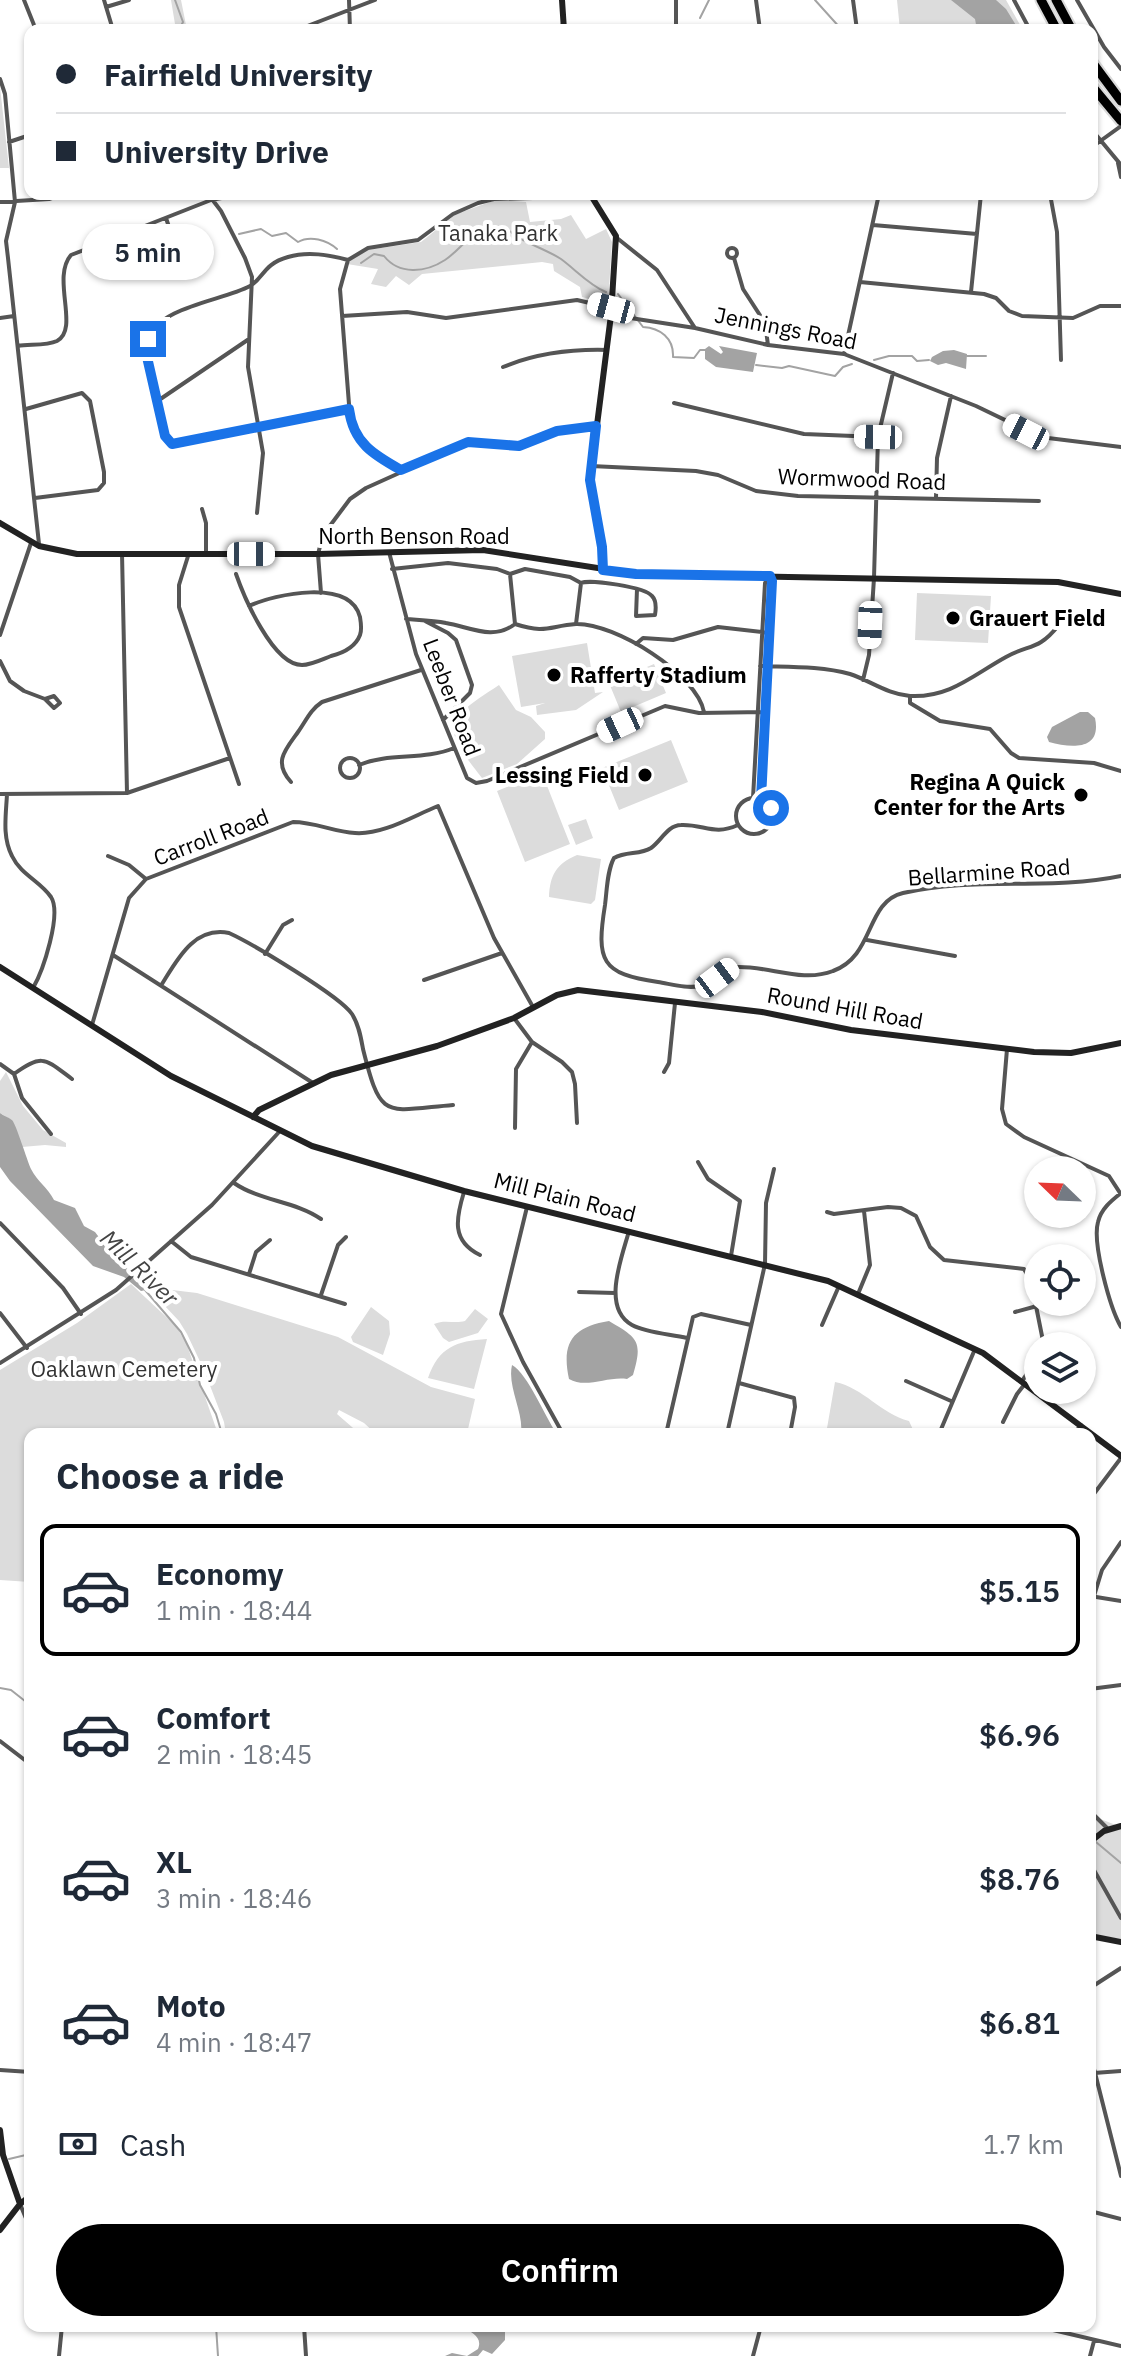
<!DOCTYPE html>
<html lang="en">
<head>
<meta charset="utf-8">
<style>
	:root { --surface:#fff; --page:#f6f6f7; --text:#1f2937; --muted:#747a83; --line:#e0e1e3; --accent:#000 }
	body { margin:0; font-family:"IBM Plex Sans",sans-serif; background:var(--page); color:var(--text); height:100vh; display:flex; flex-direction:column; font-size:30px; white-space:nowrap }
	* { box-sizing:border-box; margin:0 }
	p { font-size:26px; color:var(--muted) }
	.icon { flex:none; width:44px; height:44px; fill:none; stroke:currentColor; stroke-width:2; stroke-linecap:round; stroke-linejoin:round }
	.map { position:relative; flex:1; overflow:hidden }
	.sheet { position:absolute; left:24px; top:1428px; width:1072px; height:904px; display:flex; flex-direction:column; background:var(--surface); border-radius:16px; box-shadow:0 2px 6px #0004 }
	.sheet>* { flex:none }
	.banner { position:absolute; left:24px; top:24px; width:1074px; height:176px; border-radius:16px; box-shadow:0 2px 6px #0004; display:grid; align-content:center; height:176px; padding:0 32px; background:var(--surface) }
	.needle { width:52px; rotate:293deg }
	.fabs { position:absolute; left:1024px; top:1156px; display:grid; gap:16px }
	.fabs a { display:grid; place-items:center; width:72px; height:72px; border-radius:50%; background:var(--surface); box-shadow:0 2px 6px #0004; font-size:40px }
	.end { position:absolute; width:36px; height:36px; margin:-18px; border:10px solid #1a73e8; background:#fff; box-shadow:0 0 0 4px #fff }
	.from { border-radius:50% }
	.bubble { position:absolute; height:56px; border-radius:28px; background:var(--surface); box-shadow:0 2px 6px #0004; font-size:26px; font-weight:600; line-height:56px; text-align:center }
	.car { position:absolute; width:24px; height:48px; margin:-24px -12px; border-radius:10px; box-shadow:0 0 6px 2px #0007; background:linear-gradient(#fff 24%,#345 0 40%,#fff 0 76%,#345 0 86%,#fff 0) }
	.banner b { display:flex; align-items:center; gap:28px; height:76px; font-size:30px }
	.banner b+b { border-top:2px solid var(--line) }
	.banner i { width:20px; height:20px; background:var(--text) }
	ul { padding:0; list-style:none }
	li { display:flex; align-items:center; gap:24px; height:132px; margin:0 16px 12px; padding:0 16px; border:4px solid transparent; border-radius:16px }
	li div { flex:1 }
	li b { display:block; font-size:30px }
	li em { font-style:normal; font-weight:600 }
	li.active { border-color:var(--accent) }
	li>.icon { width:72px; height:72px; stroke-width:1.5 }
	h2 { padding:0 32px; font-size:36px; line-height:96px }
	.pay { display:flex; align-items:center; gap:20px; height:88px; padding:0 32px; font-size:30px }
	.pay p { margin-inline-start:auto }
	.action { display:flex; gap:16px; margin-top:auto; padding:16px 32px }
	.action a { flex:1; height:92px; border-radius:48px; background:var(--accent); color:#fff; font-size:32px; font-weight:600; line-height:92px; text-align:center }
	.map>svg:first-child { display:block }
	.green { fill:#dcdcdc }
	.water { fill:#a3a3a3 }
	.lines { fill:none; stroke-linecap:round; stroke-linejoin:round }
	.stream { stroke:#a3a3a3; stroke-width:2 }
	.highway-casing { stroke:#dbdbdb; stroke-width:13 }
	.street { stroke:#555; stroke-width:4 }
	.secondary { stroke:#222; stroke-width:6 }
	.highway { stroke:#000; stroke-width:9 }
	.route { stroke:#1a73e8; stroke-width:10 }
	.poi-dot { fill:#000; stroke:#fff; stroke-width:3 }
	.labels { text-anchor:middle; stroke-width:8; stroke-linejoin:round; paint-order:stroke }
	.park-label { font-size:22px; fill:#333; stroke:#fff }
	.street-label { font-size:22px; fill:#000; stroke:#fff }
	.poi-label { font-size:22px; font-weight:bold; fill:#000; stroke:#fff; text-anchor:start }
	.water-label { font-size:24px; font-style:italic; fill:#444; stroke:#fff }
</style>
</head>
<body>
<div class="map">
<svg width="1121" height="2356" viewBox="0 0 1121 2356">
	<rect width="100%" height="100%" fill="#fff"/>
	<!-- green -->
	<path class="green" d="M171 0H181L187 30H176Z
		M897 0H1006L1023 30H900Z
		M0 87 9 168H0Z
		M496 200 526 202 530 222 561 219 571 215 586 239 606 229 612 242 608 304 582 297 580 287 554 271 553 264 542 262 422 274 409 285 396 276 386 287 371 284 378 269 347 264 350 259 368 250 421 242 456 214Z
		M917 593 991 596 988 643 915 640Z
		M587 643 595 693 603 692 576 710 537 715 536 706 545 703 521 707 512 656Z
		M654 664 666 693 621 712 609 683Z
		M499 685 516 710 531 717 545 732V739L517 764 482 778C440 725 444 721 499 685Z
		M671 740 688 782 619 810 602 768Z
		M542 773 570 844 525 862 497 791Z
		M586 819 593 838 576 845 568 825Z
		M577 855 601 859 595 900 591 904 549 897C550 875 556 864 577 855Z
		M6 1072 23 1106 43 1130 66 1143V1147L45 1145 22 1147 12 1120 0 1113V1081Z
		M131 1284 176 1326 187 1345 218 1434H30V1582L0 1580V1370L77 1323Z
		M147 1287 197 1293 338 1337 431 1387 475 1399 468 1429 447 1434H376L364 1423 339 1410 337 1414 360 1434H226L224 1422 204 1370 187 1334 179 1321Z
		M371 1307 389 1321 390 1334 383 1355 353 1342 351 1337Z
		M475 1309 488 1319 478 1333 449 1342 443 1338 434 1324C445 1319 454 1324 465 1321Z
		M487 1339 474 1389 428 1378C439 1347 456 1341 487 1339Z
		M835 1382C864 1388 881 1414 909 1421L915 1434H826Z
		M1090 1815 1121 1827V1939L1090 1934Z"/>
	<!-- water -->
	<path class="water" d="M951 0H996L1006 9 1019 30H977L975 19Z
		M709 346 721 354 723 352 719 346 757 353 753 372 716 367 705 359V349Z
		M954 350 967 354 966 369 946 363 938 365 930 361 932 357 943 351Z
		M1080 712H1088L1095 718C1102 751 1071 748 1049 742L1047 737 1052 727Z
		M0 1113C4 1116 8 1117 12 1120 16 1124 27 1160 31 1169 37 1181 48 1188 54 1200L75 1208 84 1226 95 1232 114 1257 146 1283V1290L141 1291 124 1277 93 1266 10 1181 0 1167Z
		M609 1321C638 1338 643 1341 633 1375L627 1379C608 1376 586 1389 569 1379 561 1342 573 1327 609 1321Z
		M512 1365C528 1374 545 1417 557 1434H521C524 1412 507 1387 512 1365Z
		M464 2326H505V2340L492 2354 483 2350 478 2356H445L452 2353 467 2356 478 2349C483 2336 471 2334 464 2326Z"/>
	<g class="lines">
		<!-- stream -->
		<path class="stream" d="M175 0 183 22 179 30
			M815 0 842 30
			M700 18 709 0
			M1092 191 1094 193
			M239 234 261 229 272 236 286 233 298 242C310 235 327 240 337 249
			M361 263 374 254 384 256C399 275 425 273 445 260 463 248 471 229 495 226 505 225 510 232 517 237 531 245 547 250 561 259 576 270 589 285 606 292
			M618 294 643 327C660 328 674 338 673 357L694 358 700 350H705
			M967 356H986
			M874 360 889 356H912L917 361 929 360
			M756 365 782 368 789 366 835 376 843 367 852 364
			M145 1290 181 1332 194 1358 200 1385 216 1414 222 1434
			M0 1688 11 1690 30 1705
			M1090 1837 1121 1863
			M9 2159 30 2154
			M216 2326 218 2356"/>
		<defs>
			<path id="highway" d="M1041 0 1057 30
				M1056 0 1072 30
				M1092 62 1121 101
				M1092 86 1121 121"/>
		</defs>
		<!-- highway casing -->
		<use href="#highway" class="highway-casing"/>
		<!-- street -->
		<path class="street" d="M24 0 36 30
			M104 0 113 30
			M349 0 350 30
			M756 0 760 30
			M853 0 857 30
			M1014 0 1030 30
			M1077 0 1104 47 1121 69
			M106 7 129 0
			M297 30 375 0
			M547 30 564 25
			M658 30 675 28
			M676 30V0
			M0 79 5 94 15 202 6 241 8 258 39 544
			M1092 130 1121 165
			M9 142 30 135
			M1092 147 1121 126
			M1118 163 1121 177
			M208 194 221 211 245 258 252 277 248 367 263 453 257 513
			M1050 194 1057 232 1061 360
			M0 202 49 199 63 194
			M166 218 177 251
			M873 225 977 234
			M117 236 131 273
			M617 238 657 270 695 328 768 345 844 354 976 406 1040 437 1121 447
			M727 253a5 5 0 1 1 10 0a5 5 0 1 1-10 0Z
			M734 258 743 289 765 323 768 345
			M348 260 340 289 350 417 364 447 373 455 401 470
			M860 282 984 294 996 298 1009 311 1022 316 1073 318 1100 306H1121
			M971 292 981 194
			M611 315 695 328
			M342 316 407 312 446 318 577 300 611 308
			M0 318 14 316
			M18 346C29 344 46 346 57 341 80 329 51 278 71 255L211 200 243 194
			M844 354 879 194
			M503 367C537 353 570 349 607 350
			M159 400 249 339
			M674 403 804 434 878 437
			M26 409 82 393 90 401 104 472V483L98 490 35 498
			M349 409 179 445 172 444 165 436C161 417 142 355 148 339 160 306 222 301 250 286 264 278 263 264 288 257 308 251 329 255 348 260L368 248 418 240 453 214 478 203 494 199 533 198 542 194
			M591 466 696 471 718 475 756 491 798 496 1039 501
			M936 498 937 458 951 396
			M202 509 206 523V553
			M389 552 416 654 467 778 476 783 487 781 665 706 699 713 766 712
			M122 553 127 793
			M189 553 179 585V607L239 784
			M392 569 448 563 497 569 510 574 525 569 570 577 581 583C590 579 645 587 652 596 657 601 656 609 655 615L636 616 637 589
			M236 574C244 597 273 665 302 665 311 665 323 659 331 656 343 653 355 648 360 635 362 630 361 623 360 617 350 578 275 594 249 606
			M510 574 515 624
			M321 593 318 554 323 535 350 499 366 488 468 442 519 446 557 431 596 426
			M406 619C419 620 433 620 446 623 470 627 493 641 515 624
			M425 621 448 633 456 640 472 685 470 693 443 720
			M515 624C546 634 549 626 576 624 615 623 697 674 704 712
			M576 624 581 583
			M0 635 31 543
			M636 644 643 638 673 640 718 627 770 633
			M0 661 10 681 24 691 45 699 54 708 60 703 54 696 45 699
			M760 666C790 667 822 666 850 674 871 681 887 694 910 696V703L940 721 990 729 1011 753 1019 758 1094 763 1121 771
			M863 680 869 655 874 578 878 437 893 373
			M910 696C950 698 973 675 1006 657 1029 644 1038 651 1058 626
			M340 768a10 10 0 1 1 20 0a10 10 0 1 1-20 0Z
			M359 765C390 752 423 761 454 748
			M291 782C273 762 285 750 298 732 306 721 310 710 322 702L421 670
			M0 794 127 793 230 758
			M7 794C6 815 2 837 12 856 21 875 40 881 51 897 62 914 43 971 33 988
			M736 816a18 18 0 1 1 36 0a18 18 0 1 1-36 0Z
			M753 798 765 583 768 578
			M761 799 773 583 770 576
			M738 825C714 836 704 824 681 825 668 825 661 841 651 848 640 855 626 851 614 858 607 871 607 890 605 905 596 961 601 974 658 982 671 984 687 989 700 986 714 984 723 968 737 967 770 966 802 983 833 971 875 956 865 902 903 893 974 876 1049 891 1121 876
			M108 856 129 865 146 879
			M867 940 955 956
			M265 954 283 925 292 920
			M113 955 313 1083
			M424 980 502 953
			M162 984C177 960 194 926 229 933 251 943 340 996 352 1014 359 1025 361 1038 363 1049 381 1121 384 1111 453 1105
			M514 1018 532 1042 562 1062 572 1072 575 1084 577 1123
			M92 1025 129 898 146 879 293 822C315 822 334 832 355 833 383 835 413 816 438 806L494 938 533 1007
			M1007 1049 1002 1109 1006 1124 1024 1137 1109 1176 1120 1193
			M0 1064 14 1074 22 1098 51 1134
			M664 1072 669 1063 675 1003
			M14 1074C43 1053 45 1059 72 1079
			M515 1128 516 1069 532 1042
			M698 1162 708 1179 740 1201 731 1256
			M234 1183C260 1201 295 1201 321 1219
			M464 1192C456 1218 451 1241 480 1255
			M1121 1193C1111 1201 1101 1209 1098 1222 1092 1243 1110 1308 1121 1327
			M527 1207 501 1314 523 1362 563 1434
			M827 1212 834 1214 888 1207 901 1208 916 1216 930 1247 944 1260 1024 1269 1031 1281 1044 1346
			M0 1223 63 1288 81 1314
			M629 1231C622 1257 601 1308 632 1325 647 1333 670 1334 687 1338
			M171 1241 191 1257 345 1304
			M249 1274 256 1252 270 1240
			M579 1292 615 1293
			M858 1294 870 1265 864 1211
			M321 1295 338 1245 346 1237
			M1015 1312 1037 1306
			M0 1313 27 1348
			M822 1325 839 1286
			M0 1363 116 1290 212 1205 280 1131
			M906 1381 951 1401
			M1022 1381 1038 1358
			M739 1383 794 1398 795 1407 790 1434
			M1003 1422 1017 1394 1024 1385
			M666 1434 693 1317 701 1314 751 1325
			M727 1434 765 1264 766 1203 774 1169
			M939 1434 975 1349
			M1074 1434 1081 1425
			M1090 1499 1121 1458
			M1090 1596 1121 1601
			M1090 1609 1102 1570 1121 1542
			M1090 1689 1121 1685
			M0 1741 30 1764
			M1090 1811 1108 1829
			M1090 1863 1121 1918
			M1090 1988 1121 1968
			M1090 2053 1121 2176
			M0 2070 30 2072
			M1094 2073 1121 2071
			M20 2204 30 2228
			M1090 2211 1121 2219
			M304 2326 306 2356
			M1036 2326 1121 2346
			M59 2356 62 2326
			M753 2356 761 2326
			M1090 2356 1094 2341"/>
		<!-- secondary -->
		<path class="secondary" d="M562 0 564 30
			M590 194 616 236 611 315 590 480 603 556V570
			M0 523 39 546 77 554H318L483 550 636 574 1058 582 1121 594
			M0 967 171 1076 312 1146 464 1191 828 1281 983 1353 1121 1456
			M253 1117 259 1110 331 1075 437 1046 514 1018 557 995 578 990 762 1012 851 1030 1034 1052 1071 1053 1121 1043
			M1090 1842 1104 1831 1121 1826
			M1090 1936 1121 1942
			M0 2130 3 2155 20 2204
			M0 2230 20 2204 30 2196"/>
		<!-- highway -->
		<use href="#highway" class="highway"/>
	</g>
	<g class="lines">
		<!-- route -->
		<path class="route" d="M148 339 147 357 165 436 172 444 349 409C353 443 374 455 401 470L468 442 519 446 557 431 596 426 590 480 602 547 603 570 636 574 770 576 772 581 761 799 771 808"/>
	</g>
	<!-- markers -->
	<g class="poi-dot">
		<circle cx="953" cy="618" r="8"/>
		<circle cx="554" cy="675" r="8"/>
		<circle cx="645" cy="775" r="8"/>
		<circle cx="1081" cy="795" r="8"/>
	</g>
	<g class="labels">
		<!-- park labels -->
		<g class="park-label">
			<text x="498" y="241">Tanaka Park</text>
			<text x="124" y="1377">Oaklawn Cemetery</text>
		</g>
		<!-- street labels -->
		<g class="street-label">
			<text transform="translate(786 328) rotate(11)" y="8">Jennings Road</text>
			<text transform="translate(862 479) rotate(2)" y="8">Wormwood Road</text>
			<text x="414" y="544">North Benson Road</text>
			<text transform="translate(452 697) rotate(69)" y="8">Leeber Road</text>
			<text transform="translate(211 837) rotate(-21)" y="8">Carroll Road</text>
			<text transform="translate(989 872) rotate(-4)" y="8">Bellarmine Road</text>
			<text transform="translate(845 1008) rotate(10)" y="8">Round Hill Road</text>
			<text transform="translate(565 1197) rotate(14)" y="8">Mill Plain Road</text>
		</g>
		<!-- poi labels -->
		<g class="poi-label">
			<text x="969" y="626">Grauert Field</text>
			<text x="570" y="683">Rafferty Stadium</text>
			<text x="629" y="783" text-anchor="end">Lessing Field</text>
			<text x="1065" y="790" text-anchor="end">Regina A Quick<tspan x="1065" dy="25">Center for the Arts</tspan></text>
		</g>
		<!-- water labels -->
		<g class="water-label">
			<text transform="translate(139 1268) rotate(44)" y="8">Mill River</text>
		</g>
	</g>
</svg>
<div class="fabs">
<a><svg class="needle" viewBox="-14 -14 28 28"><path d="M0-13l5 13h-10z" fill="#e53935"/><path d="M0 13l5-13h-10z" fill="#747a83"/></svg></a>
<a><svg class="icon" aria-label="locate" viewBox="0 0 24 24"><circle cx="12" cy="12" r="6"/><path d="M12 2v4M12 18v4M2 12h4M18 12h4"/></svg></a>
<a><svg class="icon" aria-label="layers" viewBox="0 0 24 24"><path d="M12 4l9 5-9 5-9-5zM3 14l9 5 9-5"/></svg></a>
</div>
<i class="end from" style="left:771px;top:808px"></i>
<i class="end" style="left:148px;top:339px"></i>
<div class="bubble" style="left:82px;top:224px;width:132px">5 min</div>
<i class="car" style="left:611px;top:308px;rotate:285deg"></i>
<i class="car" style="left:1026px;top:432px;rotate:297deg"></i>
<i class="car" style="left:878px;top:437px;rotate:271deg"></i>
<i class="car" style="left:251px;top:554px;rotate:90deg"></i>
<i class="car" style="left:870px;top:625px;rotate:182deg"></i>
<i class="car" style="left:620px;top:725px;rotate:245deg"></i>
<i class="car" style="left:717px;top:978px;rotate:53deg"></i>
<div class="banner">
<b><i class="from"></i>Fairfield University</b>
<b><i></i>University Drive</b>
</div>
<section class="sheet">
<h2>Choose a ride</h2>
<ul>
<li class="active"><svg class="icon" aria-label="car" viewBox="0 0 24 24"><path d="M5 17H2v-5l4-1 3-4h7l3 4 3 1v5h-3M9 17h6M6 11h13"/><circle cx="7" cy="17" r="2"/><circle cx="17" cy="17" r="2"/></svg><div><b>Economy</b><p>1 min · 18:44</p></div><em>$5.15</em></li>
<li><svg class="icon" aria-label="car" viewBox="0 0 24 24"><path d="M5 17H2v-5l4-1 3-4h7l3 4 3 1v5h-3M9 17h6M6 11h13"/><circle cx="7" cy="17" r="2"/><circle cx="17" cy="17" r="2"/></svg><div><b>Comfort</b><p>2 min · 18:45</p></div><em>$6.96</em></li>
<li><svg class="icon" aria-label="car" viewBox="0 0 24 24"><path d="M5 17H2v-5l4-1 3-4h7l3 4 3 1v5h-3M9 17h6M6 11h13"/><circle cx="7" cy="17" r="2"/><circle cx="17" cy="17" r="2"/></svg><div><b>XL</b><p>3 min · 18:46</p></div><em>$8.76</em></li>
<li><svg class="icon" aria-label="car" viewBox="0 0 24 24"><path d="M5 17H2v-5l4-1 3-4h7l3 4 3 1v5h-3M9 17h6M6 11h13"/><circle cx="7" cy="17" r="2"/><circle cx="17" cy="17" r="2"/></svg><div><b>Moto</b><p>4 min · 18:47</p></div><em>$6.81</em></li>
</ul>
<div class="pay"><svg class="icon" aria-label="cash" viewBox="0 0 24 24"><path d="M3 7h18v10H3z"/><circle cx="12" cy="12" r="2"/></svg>Cash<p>1.7 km</p></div>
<div class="action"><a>Confirm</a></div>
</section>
</div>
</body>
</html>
